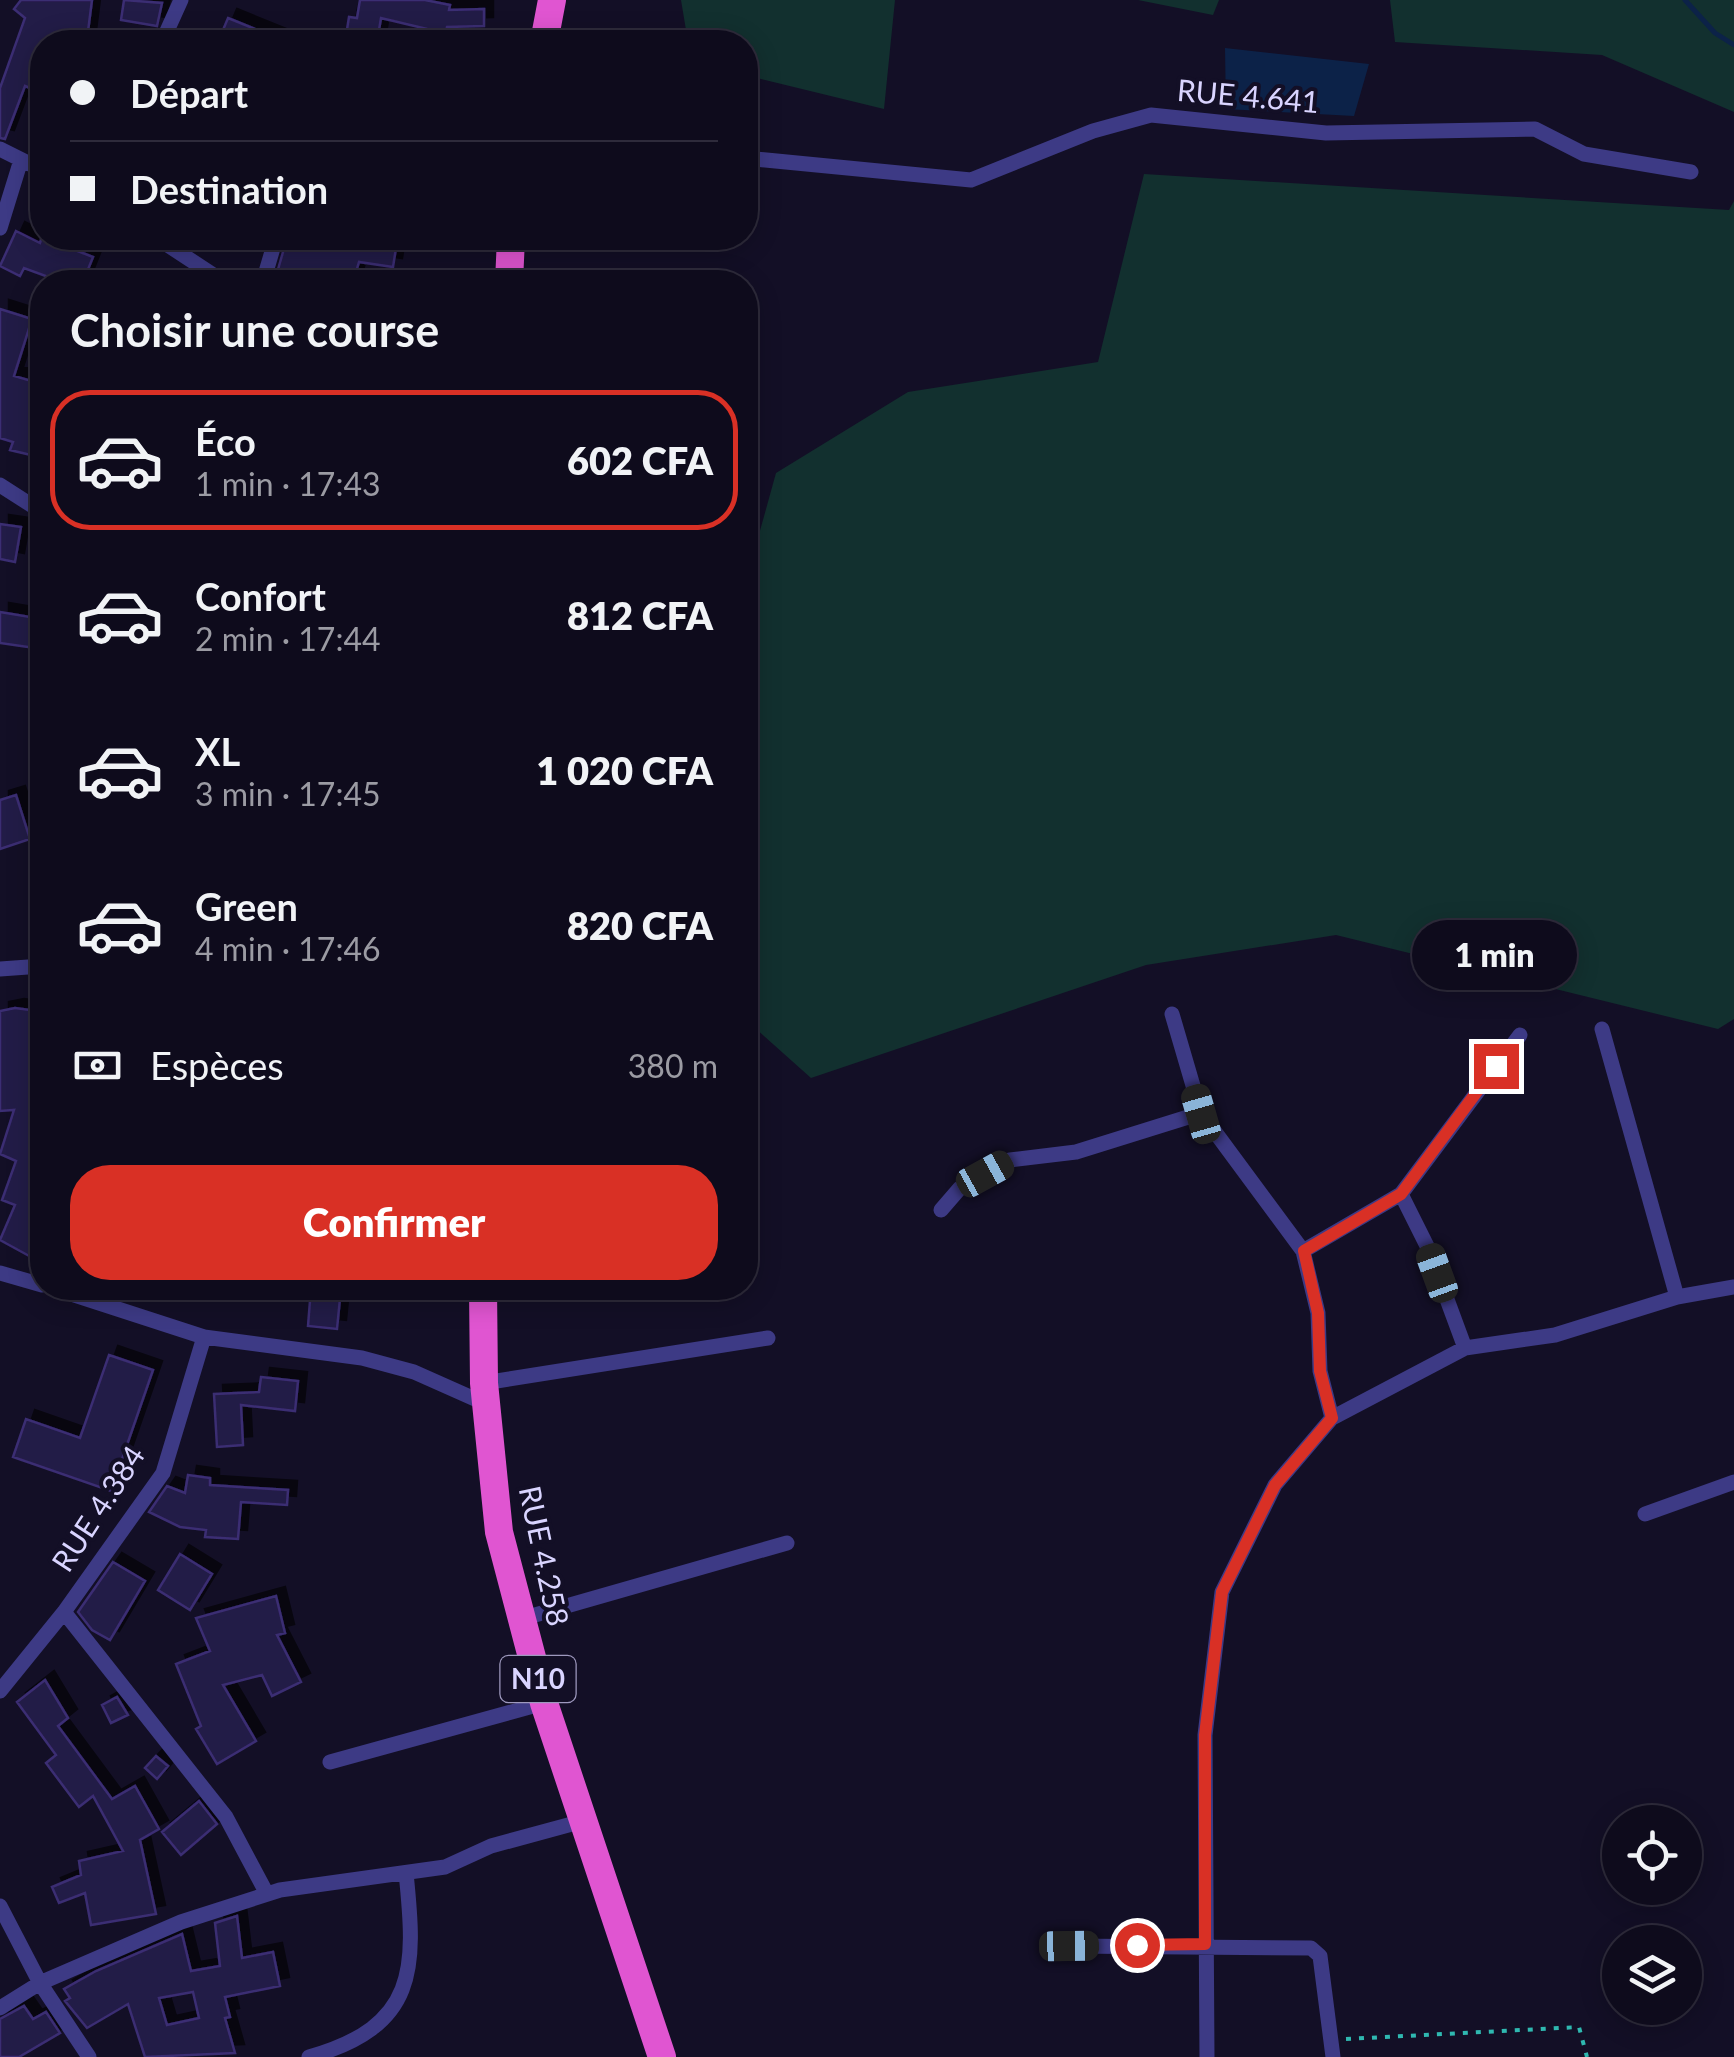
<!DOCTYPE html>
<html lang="fr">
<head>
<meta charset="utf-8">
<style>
	:root { --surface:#0e0b1c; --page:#1c1929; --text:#f1f3f6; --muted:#9b9ba3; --line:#2e2b3b; --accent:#d93025 }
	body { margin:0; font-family:Lato,sans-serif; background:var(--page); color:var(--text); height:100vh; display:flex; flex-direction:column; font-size:38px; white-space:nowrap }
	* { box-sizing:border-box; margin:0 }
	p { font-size:32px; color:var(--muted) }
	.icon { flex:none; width:55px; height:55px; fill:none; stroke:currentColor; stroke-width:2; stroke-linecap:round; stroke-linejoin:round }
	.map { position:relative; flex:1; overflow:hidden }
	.sheet { position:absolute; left:30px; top:270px; width:728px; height:1030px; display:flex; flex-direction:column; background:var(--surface); border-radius:40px; box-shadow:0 5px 25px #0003,0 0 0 2px var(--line) }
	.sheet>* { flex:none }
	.hud { position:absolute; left:30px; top:30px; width:728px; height:220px; border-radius:40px; box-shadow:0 5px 25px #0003,0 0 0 2px var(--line); display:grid; align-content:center; height:220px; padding:0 40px; background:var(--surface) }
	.tools { position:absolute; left:1602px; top:1805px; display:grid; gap:20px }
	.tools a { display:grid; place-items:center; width:100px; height:100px; border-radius:50%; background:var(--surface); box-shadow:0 5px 25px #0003,0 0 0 2px var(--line); font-size:50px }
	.end { position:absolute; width:45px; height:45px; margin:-22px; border:12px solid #d93025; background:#fff; box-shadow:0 0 0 5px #fff }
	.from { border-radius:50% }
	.bubble { position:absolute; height:70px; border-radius:35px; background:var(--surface); box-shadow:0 5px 25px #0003,0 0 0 2px var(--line); font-size:32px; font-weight:800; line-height:70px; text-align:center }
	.car { position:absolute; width:30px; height:60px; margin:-30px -15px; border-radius:12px; box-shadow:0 0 8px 2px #0007; background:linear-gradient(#222 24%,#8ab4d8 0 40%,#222 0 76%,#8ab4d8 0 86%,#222 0) }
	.hud b { display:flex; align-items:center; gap:35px; height:95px; font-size:38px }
	.hud b+b { border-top:2px solid var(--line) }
	.hud i { width:25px; height:25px; background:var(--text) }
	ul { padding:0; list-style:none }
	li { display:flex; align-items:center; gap:30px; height:140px; margin:0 20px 15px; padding:0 20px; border:5px solid transparent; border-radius:40px }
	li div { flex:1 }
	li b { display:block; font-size:38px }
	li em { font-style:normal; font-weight:800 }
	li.active { border-color:var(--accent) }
	li>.icon { width:90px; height:90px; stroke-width:1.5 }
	h2 { padding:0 40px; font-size:45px; line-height:120px }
	.pay { display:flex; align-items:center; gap:25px; height:110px; padding:0 40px; font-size:38px }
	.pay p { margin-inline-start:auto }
	.cta { display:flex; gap:20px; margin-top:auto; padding:20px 40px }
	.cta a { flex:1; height:115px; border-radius:40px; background:var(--accent); color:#fff; font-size:40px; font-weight:800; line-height:115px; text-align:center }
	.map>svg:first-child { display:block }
	.green { fill:#12302f }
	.water { fill:#0c2248 }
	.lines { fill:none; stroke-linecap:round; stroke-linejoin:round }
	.stream { stroke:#0c2248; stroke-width:5 }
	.building { fill:#241b47; stroke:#3b2d73; stroke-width:2.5; fill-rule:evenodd; filter:url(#shadow) }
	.path { stroke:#2fb8b0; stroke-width:4; stroke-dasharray:5 8; stroke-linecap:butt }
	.minor { stroke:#3d3a85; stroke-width:15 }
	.trunk { stroke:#e055d1; stroke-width:28 }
	.route { stroke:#d93025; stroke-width:12 }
	.labels { text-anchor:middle; stroke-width:8; stroke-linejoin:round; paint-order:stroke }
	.shield { fill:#130f26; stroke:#9e99be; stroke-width:2.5 }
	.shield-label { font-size:28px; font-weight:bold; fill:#d9d4ff }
	.street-label { font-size:30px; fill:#d9d4ff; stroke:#130f26 }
</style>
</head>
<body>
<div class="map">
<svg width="1734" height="2057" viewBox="0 0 1734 2057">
	<defs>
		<filter id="shadow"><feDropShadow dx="9" dy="-9" stdDeviation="0" flood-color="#0009"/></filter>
	</defs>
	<rect width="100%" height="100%" fill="#130f26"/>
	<!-- green -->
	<path class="green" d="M681 0H895L884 109 745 75V42H688Z
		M1138 0H1219L1213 15Z
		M1390 0H1734V112L1602 55 1395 42Z
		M1144 174 1729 210 1734 201V1019L1718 1029 1336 935 1146 965 811 1078 745 1019V585L776 473 908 392 1098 362Z"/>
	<!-- water -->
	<path class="water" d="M1225 48 1369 64 1354 116 1226 109Z"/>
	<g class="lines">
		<!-- stream -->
		<path class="stream" d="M1685 0 1715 33 1734 45"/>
	</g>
	<!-- building -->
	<path class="building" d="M21 0H92L87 39 69 36 68 42H42V93L25 86 5 139 0 138V88L25 18 14 9Z
		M124 0 162 3 157 26 121 20Z
		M360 0H425L450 5 449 10 484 9V26L447 27 445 42 425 39 427 29 381 18 377 42H345L349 17 357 18Z
		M228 18 287 42H218Z
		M16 231 40 243 42 237 93 257 83 282H62L24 268 20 276 0 266Z
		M287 238H391L390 247 396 248 393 267 359 262 354 279 339 274 336 282H295L277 273Z
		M0 309 32 319 14 376 42 384V428L35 456 10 450 13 442 0 438Z
		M0 524 21 527 15 562 0 559Z
		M0 612 42 619V649L0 643Z
		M16 795 30 839 0 849V800Z
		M15 1008 38 1011 42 1035V1263L0 1240 15 1205 2 1200 16 1161 0 1154 14 1110 0 1111V1011Z
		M311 1288H341L337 1329 308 1326Z
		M109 1355 153 1370 111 1491 13 1457 26 1419 80 1438Z
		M261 1377 298 1381 295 1411 241 1405 243 1445 217 1447 214 1394 259 1392Z
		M188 1475 210 1478V1485L288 1490 287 1505 241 1502 238 1539 205 1537 206 1530 180 1527 149 1512 167 1486 185 1493Z
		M180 1554 212 1574 190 1610 158 1590Z
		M113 1562 145 1581 110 1640 92 1630 78 1612Z
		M276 1596 285 1633 277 1635 301 1682 272 1696 262 1675 223 1685 256 1741 217 1764 196 1729 201 1726 176 1664 210 1651 196 1618Z
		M45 1680 68 1718 58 1726 112 1799 135 1786 159 1829 140 1840 156 1914 91 1925 85 1893 59 1903 52 1887 81 1875 79 1861 123 1851 93 1796 79 1807 46 1763 56 1755 17 1702Z
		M117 1697 128 1715 111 1723 102 1705Z
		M156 1756 168 1766 157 1779 145 1768Z
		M199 1801 217 1824 181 1855 162 1832Z
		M237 1916 242 1958 273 1952 280 1986 225 1997 230 2017 225 2018 235 2053 145 2057 128 2004 87 2028 65 2001 70 1998 64 1989 96 1971 182 1934 191 1971 220 1966 215 1923ZM193 1992 199 2018 167 2025 159 1998Z
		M24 2006 33 2019 46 2012 60 2033 19 2057H0V2019Z"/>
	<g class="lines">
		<!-- path -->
		<path class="path" d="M1346 2039 1579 2027 1587 2057"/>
		<!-- minor -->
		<path class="minor" d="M162 42 181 0
			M0 149 42 170
			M745 158 971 180 1093 131 1151 115 1326 133 1535 129 1584 154 1691 172
			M0 228 21 160
			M157 238 224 282
			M263 282 276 238
			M0 485 42 512
			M0 969 42 966
			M1172 1014 1201 1113 1303 1251 1401 1194 1520 1035
			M1602 1029 1677 1297
			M1401 1194 1428 1248 1465 1348
			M941 1210 960 1188 1010 1160 1076 1152 1201 1113
			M1303 1251 1318 1313 1320 1371 1332 1418
			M0 1273 42 1285
			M53 1288 204 1337 362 1358 414 1372 486 1404
			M484 1383 768 1338
			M1645 1514 1734 1482
			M64 1612 226 1817 267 1894
			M521 1619 787 1543
			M0 1691 64 1612 163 1473 204 1337
			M330 1762 544 1703
			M0 1906 40 1983 89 2057
			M1069 1946 1311 1948 1320 1956 1333 2057
			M0 2008 40 1983 181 1922 280 1890 445 1867 491 1846 583 1821
			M309 2057C418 2026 416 1969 406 1873
			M1207 2057 1205 1735 1222 1592 1275 1485 1332 1418 1465 1348 1555 1335 1677 1297 1734 1287"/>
		<!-- trunk -->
		<path class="trunk" d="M544 42 552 0
			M509 282 511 238
			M483 1288 484 1383 499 1532 544 1703 662 2057"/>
	</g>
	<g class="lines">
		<!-- route -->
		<path class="route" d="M1137 1945 1205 1944V1735L1222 1592 1275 1485 1332 1418 1320 1371 1318 1313 1304 1251 1401 1194 1496 1066"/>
	</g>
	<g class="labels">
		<!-- shield labels -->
		<rect class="shield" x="500.5" y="1656" width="75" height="46" rx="8"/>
		<g class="shield-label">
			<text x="538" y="1689">N10</text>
		</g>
		<!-- street labels -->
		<g class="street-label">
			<text transform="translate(1248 97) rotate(5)" y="10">RUE 4.641</text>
			<text transform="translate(99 1509) rotate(-57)" y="10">RUE 4.384</text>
			<text transform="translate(543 1556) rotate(78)" y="10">RUE 4.258</text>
		</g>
	</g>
</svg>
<div class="tools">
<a><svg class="icon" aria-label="locate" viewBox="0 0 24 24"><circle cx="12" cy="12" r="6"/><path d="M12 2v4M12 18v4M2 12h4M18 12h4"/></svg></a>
<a><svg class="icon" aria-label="layers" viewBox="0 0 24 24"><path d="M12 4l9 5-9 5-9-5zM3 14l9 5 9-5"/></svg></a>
</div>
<i class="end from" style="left:1137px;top:1945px"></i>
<i class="end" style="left:1496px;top:1066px"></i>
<div class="bubble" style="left:1412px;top:920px;width:165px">1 min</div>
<i class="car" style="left:1201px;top:1114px;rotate:344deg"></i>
<i class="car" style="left:985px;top:1174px;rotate:61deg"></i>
<i class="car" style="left:1437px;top:1273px;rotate:340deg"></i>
<i class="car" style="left:1069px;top:1946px;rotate:89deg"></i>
<div class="hud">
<b><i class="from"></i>Départ</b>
<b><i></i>Destination</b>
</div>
<section class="sheet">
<h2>Choisir une course</h2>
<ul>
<li class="active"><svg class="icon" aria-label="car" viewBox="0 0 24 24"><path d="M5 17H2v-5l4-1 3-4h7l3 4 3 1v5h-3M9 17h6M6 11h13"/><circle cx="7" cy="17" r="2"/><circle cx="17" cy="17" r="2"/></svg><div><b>Éco</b><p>1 min · 17:43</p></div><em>602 CFA</em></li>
<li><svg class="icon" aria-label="car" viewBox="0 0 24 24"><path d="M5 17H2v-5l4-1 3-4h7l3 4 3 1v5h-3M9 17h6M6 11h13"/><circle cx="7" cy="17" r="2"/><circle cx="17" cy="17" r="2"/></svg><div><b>Confort</b><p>2 min · 17:44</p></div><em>812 CFA</em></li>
<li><svg class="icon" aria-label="car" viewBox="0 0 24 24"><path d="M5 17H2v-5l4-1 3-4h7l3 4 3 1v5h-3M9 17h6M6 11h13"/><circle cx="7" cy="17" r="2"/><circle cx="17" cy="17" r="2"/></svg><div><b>XL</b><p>3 min · 17:45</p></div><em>1 020 CFA</em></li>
<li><svg class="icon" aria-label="car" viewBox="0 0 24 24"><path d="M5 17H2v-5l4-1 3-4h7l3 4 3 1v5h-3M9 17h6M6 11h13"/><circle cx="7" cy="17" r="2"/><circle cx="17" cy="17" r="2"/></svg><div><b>Green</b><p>4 min · 17:46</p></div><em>820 CFA</em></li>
</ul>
<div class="pay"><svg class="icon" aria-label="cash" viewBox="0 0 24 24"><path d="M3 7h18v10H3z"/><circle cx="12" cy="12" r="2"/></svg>Espèces<p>380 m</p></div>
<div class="cta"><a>Confirmer</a></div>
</section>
</div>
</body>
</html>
